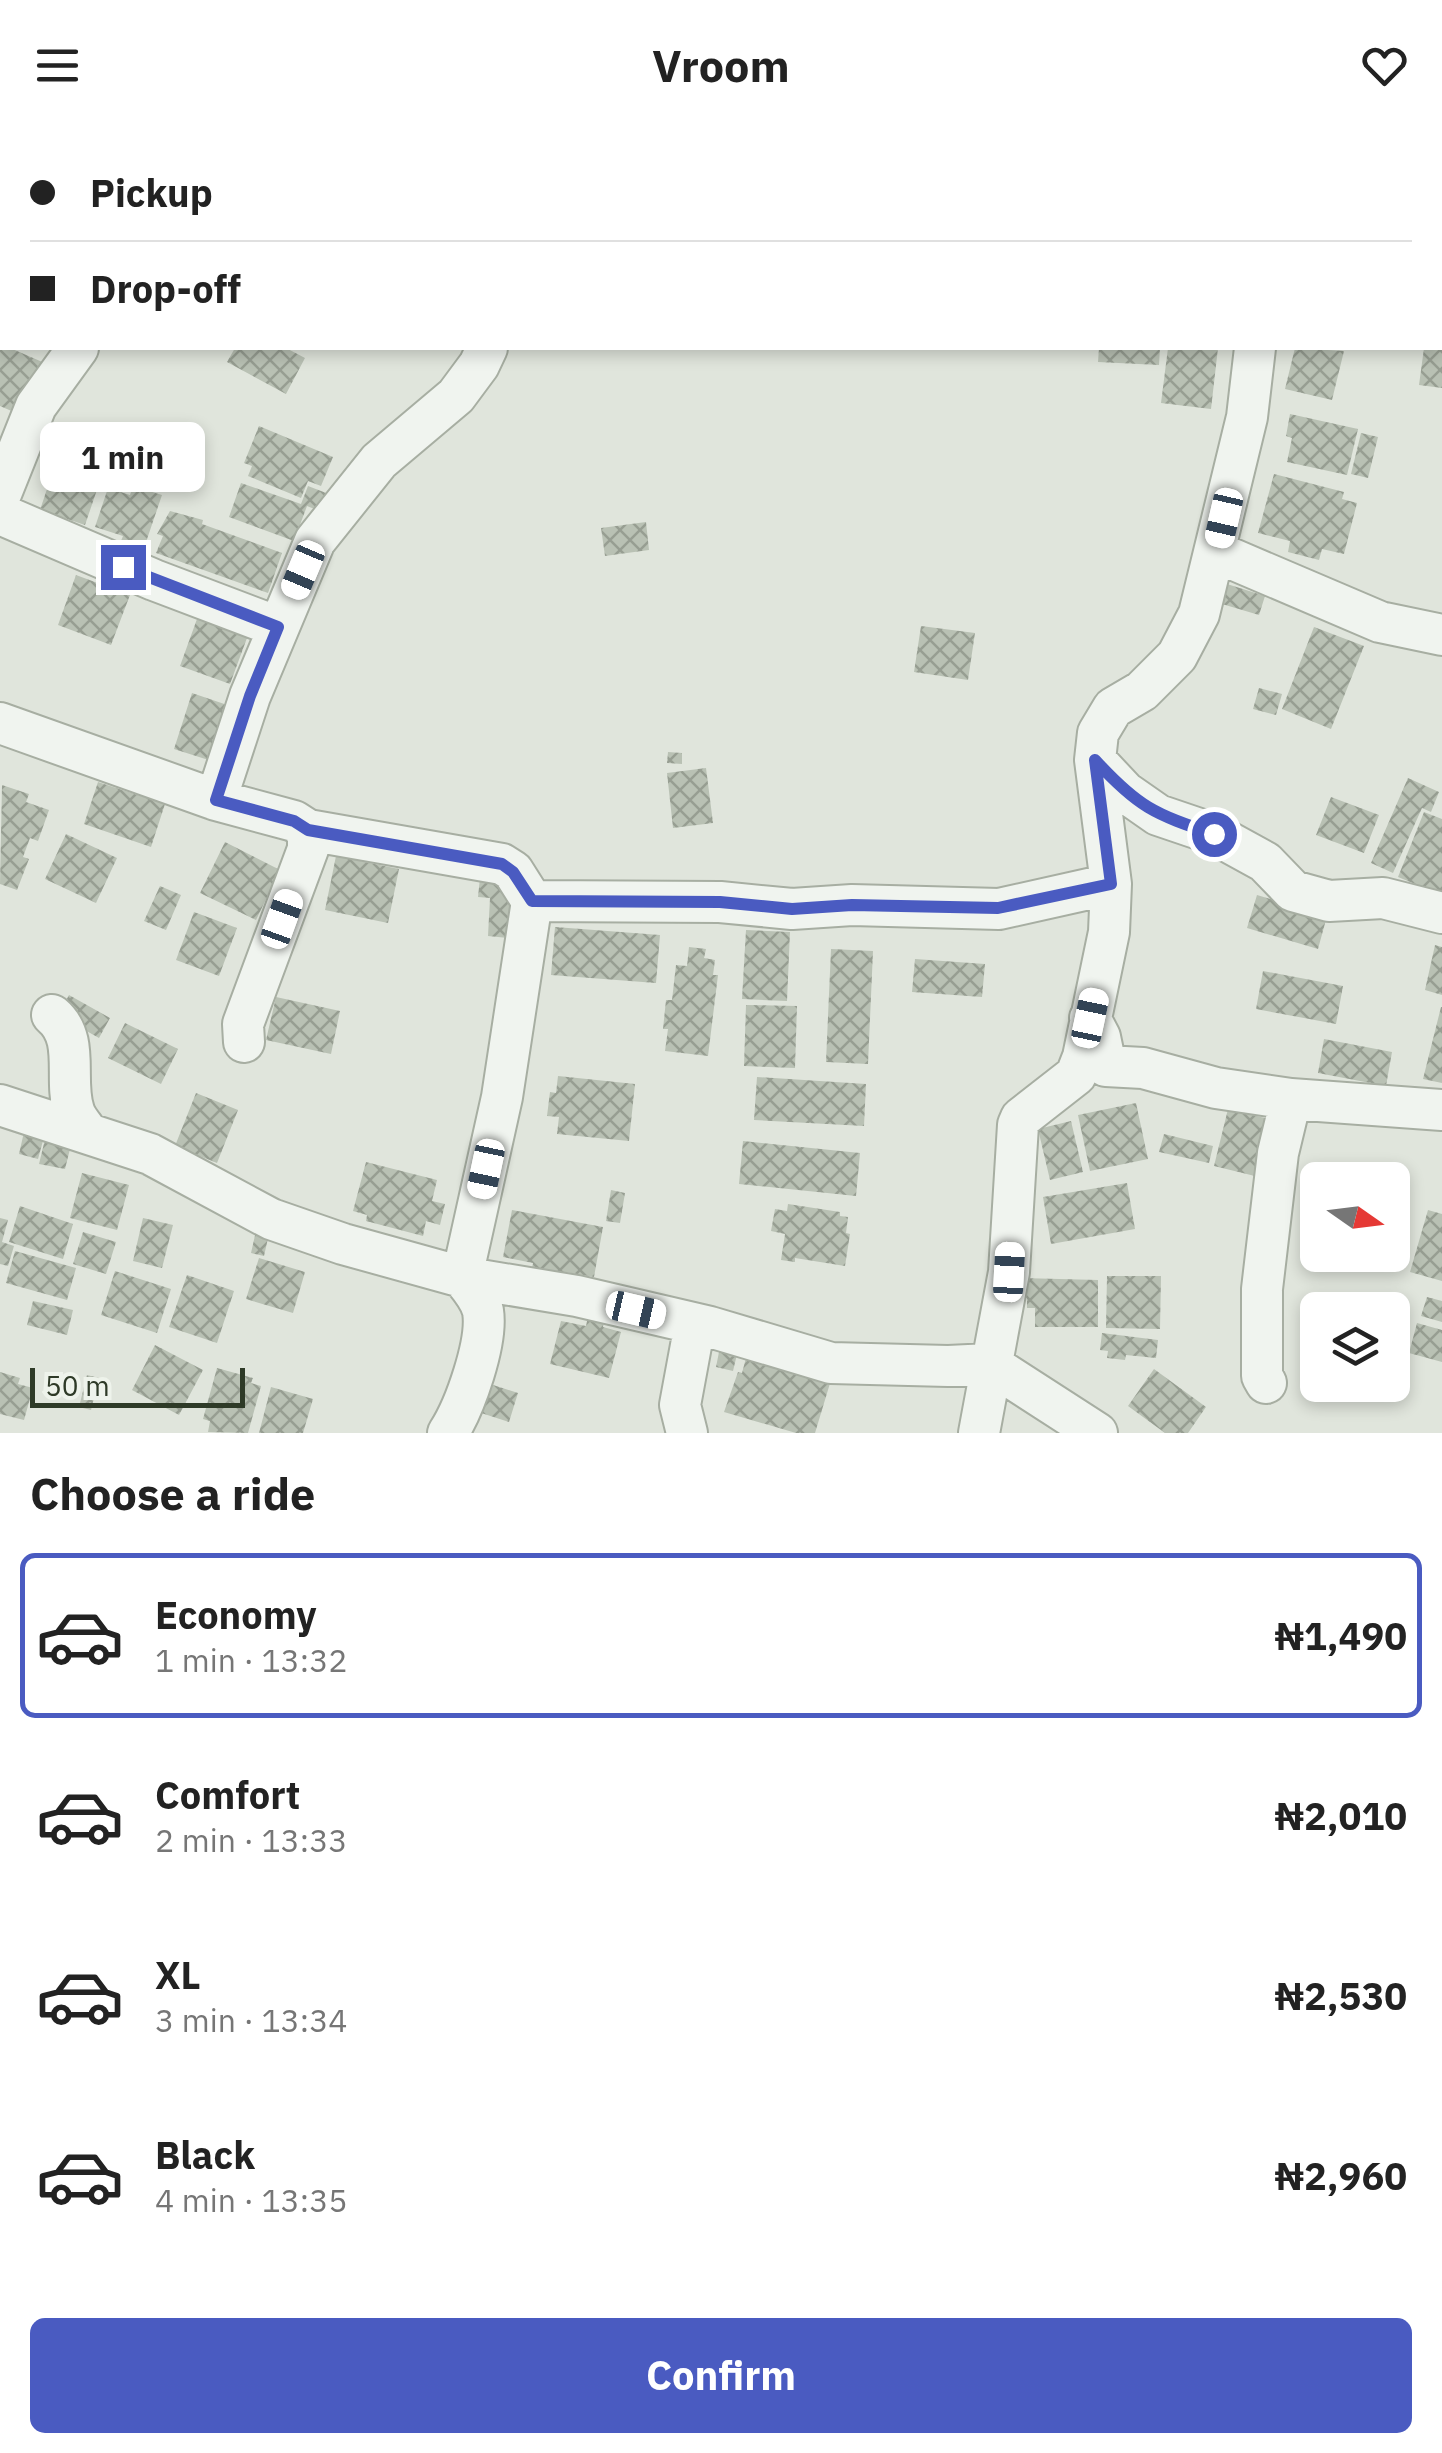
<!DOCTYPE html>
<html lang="en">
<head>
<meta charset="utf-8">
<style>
	:root { --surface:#fff; --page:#f2f2f2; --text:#222; --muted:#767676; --line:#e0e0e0; --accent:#4a5bc1 }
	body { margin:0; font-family:"IBM Plex Sans",sans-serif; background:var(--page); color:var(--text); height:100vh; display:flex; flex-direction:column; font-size:38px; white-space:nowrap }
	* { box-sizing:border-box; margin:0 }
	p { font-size:32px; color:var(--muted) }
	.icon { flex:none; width:55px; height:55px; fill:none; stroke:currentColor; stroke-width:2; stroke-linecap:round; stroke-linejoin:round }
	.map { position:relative; height:1303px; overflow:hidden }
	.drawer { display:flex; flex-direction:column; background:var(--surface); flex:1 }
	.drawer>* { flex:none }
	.banner { position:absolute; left:0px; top:0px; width:1442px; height:220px; box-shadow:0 5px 15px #0003; display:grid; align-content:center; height:220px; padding:0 30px; background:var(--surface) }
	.needle { width:65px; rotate:104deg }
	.tools { position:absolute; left:1300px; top:1032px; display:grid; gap:20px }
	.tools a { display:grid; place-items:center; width:110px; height:110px; border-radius:15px; background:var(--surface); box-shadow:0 5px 15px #0003; font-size:50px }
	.scale { position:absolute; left:30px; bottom:25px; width:215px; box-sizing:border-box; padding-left:10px; border:5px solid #2e3a27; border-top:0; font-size:28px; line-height:35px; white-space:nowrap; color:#2e3a27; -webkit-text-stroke:8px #eef3eb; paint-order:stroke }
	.end { position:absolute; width:45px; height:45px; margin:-22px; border:12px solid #4a5bc1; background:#fff; box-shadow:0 0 0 5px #fff }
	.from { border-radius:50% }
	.bubble { position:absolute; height:70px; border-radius:15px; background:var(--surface); box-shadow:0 5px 15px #0003; font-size:32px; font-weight:700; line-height:70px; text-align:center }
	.car { position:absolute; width:30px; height:60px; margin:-30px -15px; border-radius:12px; box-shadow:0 0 8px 2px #0007; background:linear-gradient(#fff 24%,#345 0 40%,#fff 0 76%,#345 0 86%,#fff 0) }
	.banner b { display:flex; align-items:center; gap:35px; height:95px; font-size:38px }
	.banner b+b { border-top:2px solid var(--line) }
	.banner i { width:25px; height:25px; background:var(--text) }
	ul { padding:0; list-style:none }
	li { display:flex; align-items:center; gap:30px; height:165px; margin:0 20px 15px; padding:0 10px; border:5px solid transparent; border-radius:15px }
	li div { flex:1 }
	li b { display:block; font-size:38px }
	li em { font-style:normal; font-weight:700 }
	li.active { border-color:var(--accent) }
	li>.icon { width:90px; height:90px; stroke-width:1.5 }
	h2 { padding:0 30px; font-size:45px; line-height:120px }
	.primary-button { display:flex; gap:20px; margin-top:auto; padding:20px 30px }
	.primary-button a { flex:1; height:115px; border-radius:15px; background:var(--accent); color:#fff; font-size:40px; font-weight:700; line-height:115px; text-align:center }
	header { display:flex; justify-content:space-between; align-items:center; height:130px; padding:0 30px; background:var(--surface); font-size:45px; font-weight:700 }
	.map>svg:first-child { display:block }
	.building { fill:url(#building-cross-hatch) }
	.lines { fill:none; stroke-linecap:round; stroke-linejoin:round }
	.minor-casing { stroke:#a7aea2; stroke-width:44 }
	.minor { stroke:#f0f4ef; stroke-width:40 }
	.route { stroke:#4a5bc1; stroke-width:12 }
</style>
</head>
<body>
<header><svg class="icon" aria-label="menu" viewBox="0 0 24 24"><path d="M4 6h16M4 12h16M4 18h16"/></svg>Vroom<svg class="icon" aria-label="heart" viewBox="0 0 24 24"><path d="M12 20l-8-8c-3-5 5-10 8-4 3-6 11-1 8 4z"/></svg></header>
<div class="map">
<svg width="1442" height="1303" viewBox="0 0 1442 1303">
	<defs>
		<pattern id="building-cross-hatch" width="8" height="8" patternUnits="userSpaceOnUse" patternTransform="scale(2.5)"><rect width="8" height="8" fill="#b9c1b4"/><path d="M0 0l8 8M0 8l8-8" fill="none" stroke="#979e92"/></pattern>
	</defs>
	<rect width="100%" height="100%" fill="#e0e5dc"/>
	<!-- building -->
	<path class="building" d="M0 218H10L47 234 23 286 0 276Z
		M235 218H286L305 228 286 264 227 232Z
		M1099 218H1160L1159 235 1098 232Z
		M1168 218H1218L1211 279 1161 273Z
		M1295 218 1344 221 1332 270 1285 259Z
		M1424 218H1442V258L1419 255Z
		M1290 284 1358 299 1347 345 1287 332 1292 308 1286 306Z
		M259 296 333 327 321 356 308 351 301 368 248 346 252 336 244 333Z
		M1361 303 1378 307 1368 348 1351 344Z
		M57 329 102 345 85 395 40 380Z
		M1274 344 1344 362 1342 369 1357 373 1344 424 1322 419 1319 430 1288 422 1290 411 1258 403Z
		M241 353 301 374 308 356 334 366 327 384 307 376 294 411 229 387Z
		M133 356 162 365 144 418 121 411 123 406 95 397 108 358 130 365Z
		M170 381 203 390 202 394 282 423 268 463 156 423 163 406 157 404Z
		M646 392 649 420 605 426 601 398Z
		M76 445 130 465 111 515 58 495Z
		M1227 454 1265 466 1259 485 1222 474Z
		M197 489 247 508 230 554 180 536Z
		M921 496 975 503 968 550 914 542Z
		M1314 497 1364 516 1331 599 1282 579Z
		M1259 558 1282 564 1276 585 1253 579Z
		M192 563 239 579 221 634 174 619Z
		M668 622 682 623V634L667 633Z
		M706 638 713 693 673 698 667 643Z
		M1408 648 1439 662 1431 682 1422 678 1393 743 1371 733Z
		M98 652 165 674 151 717 84 694Z
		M2 655 29 664 26 672 49 680 38 711 30 708 23 727 29 729 17 760 0 754Z
		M1331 667 1379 685 1364 723 1316 705Z
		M1424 682 1442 689V765L1398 747Z
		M66 704 117 728 96 773 45 749Z
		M225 712 280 740 256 790 200 763Z
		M336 726 399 739 388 793 325 780Z
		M480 748 512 750 508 808 488 806 490 768 478 767Z
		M160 756 181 765 166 800 144 791Z
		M1257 765 1327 786 1318 819 1247 798Z
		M194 782 237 798 219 846 176 830Z
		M555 797 660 805 656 853 551 845Z
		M746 800 790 802 787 871 742 869Z
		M1435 815 1442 817V865L1425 860Z
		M689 817 706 819 704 828 715 830 713 845H718L708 926 665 921 668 899H663L666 870H672L676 835 687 836Z
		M831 819 873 821 868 934 826 932Z
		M915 829 985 834 982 867 912 862Z
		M1263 841 1343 856 1336 894 1256 879Z
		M69 865 110 888 99 908 58 885Z
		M276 867 340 881 331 924 266 910Z
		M746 875 797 876 795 938 744 936Z
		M1441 877H1442V953L1423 949Z
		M125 893 178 919 161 954 108 928Z
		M1324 909 1392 922 1386 956 1318 943Z
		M558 946 635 954 629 1011 557 1004 559 987 547 986 550 962 556 963Z
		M757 947 866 954 864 996 754 990Z
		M196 963 238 980 217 1033 175 1016Z
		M1136 973 1148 1029 1090 1041 1078 985Z
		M1228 979 1277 991 1263 1048 1214 1036Z
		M1071 991 1083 1042 1050 1050 1038 999Z
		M24 1002 44 1007 38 1029 19 1024Z
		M1164 1004 1213 1016 1209 1033 1159 1022Z
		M46 1005 72 1011 65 1039 39 1034Z
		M743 1011 860 1023 856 1066 739 1054Z
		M366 1032 437 1050 432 1071 445 1074 440 1095 426 1091 423 1106 366 1091 367 1085 353 1081Z
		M82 1043 129 1055 117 1100 70 1088Z
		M1127 1053 1135 1099 1051 1114 1043 1067Z
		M611 1060 625 1063 620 1093 606 1091Z
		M788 1074 840 1082V1086L848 1087 846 1103 850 1104 845 1136 795 1128V1132L781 1130 785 1104 771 1101 775 1079 787 1081Z
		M20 1076 73 1094 63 1129 9 1112Z
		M512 1080 603 1097 594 1147 565 1142 563 1149 531 1143 533 1133 503 1127Z
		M1428 1080 1442 1084V1151L1410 1142Z
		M0 1088 8 1090 2 1112 14 1116 8 1136 0 1134Z
		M143 1088 173 1095 162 1138 133 1131Z
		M256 1101 269 1104 264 1126 251 1123Z
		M83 1102 116 1112 106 1144 73 1134Z
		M15 1121 76 1138 67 1170 6 1153Z
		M259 1128 305 1142 293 1183 246 1169Z
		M115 1141 171 1159 157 1203 101 1185Z
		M187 1145 234 1161 217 1213 169 1197Z
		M1107 1146H1161L1160 1199 1106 1198Z
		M1021 1148 1098 1150V1197H1035V1178H1027V1168L1021 1167Z
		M1427 1167 1442 1171V1192L1421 1186Z
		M33 1171 73 1180 67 1205 27 1195Z
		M588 1186 604 1190 603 1197 621 1202 609 1248 550 1234 561 1191 586 1196Z
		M1417 1193 1442 1200V1232L1409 1223Z
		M1316 1195 1318 1255H1353L1350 1269 1300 1256Z
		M1102 1203 1158 1210 1156 1228 1126 1225 1125 1230 1107 1228 1108 1221 1100 1220Z
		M721 1212 739 1216 733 1241 716 1237Z
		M155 1215 203 1240 179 1285 132 1260Z
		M753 1227 831 1250 815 1303H796L724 1282 738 1242 742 1243 746 1228 751 1230Z
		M217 1238 253 1248 251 1253 261 1256 248 1303 208 1302 210 1291 203 1289Z
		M1154 1239 1206 1277 1188 1303H1165L1128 1276Z
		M0 1242 20 1248 18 1254 33 1258 24 1290 0 1284Z
		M87 1245 99 1248 91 1280 79 1277Z
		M484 1252 518 1263 509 1292 475 1281Z
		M271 1257 313 1269 303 1303H259Z"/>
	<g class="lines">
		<defs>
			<path id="minor" d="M213 2 214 0
				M570 2 571 0
				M1320 2V0
				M0 366 36 276 78 218
				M0 384 154 450 278 497
				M1216 422 1380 492 1442 505
				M0 593 216 670 294 691 308 700V719L243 894 244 912
				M1095 630 1125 662 1158 685 1214 704 1265 732 1293 761 1329 771 1383 768 1442 783
				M216 670 250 566 315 411 379 331 456 266 479 235 487 218
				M308 700 502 734 513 741 532 771
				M52 885C81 909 63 949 74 981 76 988 83 996 87 1002
				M1090 888 1100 907 1106 936 1143 938 1216 958 1291 969
				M0 975 150 1024 271 1089 343 1114 462 1147 577 1166 710 1197 831 1233 948 1236 990 1234 1097 1303
				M462 1147 502 967 532 771 720 772 792 779 852 775 999 779 1111 754
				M1266 1253 1262 1246V1159L1278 1023 1291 969 1442 980
				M448 1303C465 1277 488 1212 483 1181 480 1168 470 1157 462 1147
				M687 1303 680 1275 695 1194
				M979 1303 1009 1142 1018 995 1021 988 1076 945 1083 927 1109 802 1111 754 1095 630 1098 603 1113 578 1142 561 1177 526 1199 484 1247 287 1255 218"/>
		</defs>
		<!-- minor casing -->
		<use href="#minor" class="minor-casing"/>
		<!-- minor -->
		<use href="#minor" class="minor"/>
	</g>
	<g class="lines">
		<!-- route -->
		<path class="route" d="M123 437 278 497 250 566 216 670 294 691 308 700 502 734 513 742 532 771 720 772 792 779 852 775 998 778 1111 754 1095 630C1138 677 1154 684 1214 704"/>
	</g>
</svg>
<div class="tools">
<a><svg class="needle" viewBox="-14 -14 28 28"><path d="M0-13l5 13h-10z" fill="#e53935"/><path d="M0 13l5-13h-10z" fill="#767676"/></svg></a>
<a><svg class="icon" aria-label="layers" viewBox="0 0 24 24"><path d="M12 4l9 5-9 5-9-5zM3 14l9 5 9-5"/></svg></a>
</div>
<div class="scale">50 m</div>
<i class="end from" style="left:1214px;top:704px"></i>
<i class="end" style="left:123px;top:437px"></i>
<div class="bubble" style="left:40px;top:292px;width:165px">1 min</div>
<i class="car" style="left:1224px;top:388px;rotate:193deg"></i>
<i class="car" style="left:303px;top:440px;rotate:203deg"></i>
<i class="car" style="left:282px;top:789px;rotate:20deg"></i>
<i class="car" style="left:1090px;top:888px;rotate:12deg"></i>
<i class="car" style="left:486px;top:1039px;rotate:192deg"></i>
<i class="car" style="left:1009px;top:1142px;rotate:3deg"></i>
<i class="car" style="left:636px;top:1180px;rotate:103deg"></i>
<div class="banner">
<b><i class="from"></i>Pickup</b>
<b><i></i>Drop-off</b>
</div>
</div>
<section class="drawer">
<h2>Choose a ride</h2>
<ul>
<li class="active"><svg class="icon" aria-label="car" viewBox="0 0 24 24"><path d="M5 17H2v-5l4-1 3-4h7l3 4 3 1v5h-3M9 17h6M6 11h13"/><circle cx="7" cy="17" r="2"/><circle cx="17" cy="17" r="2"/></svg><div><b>Economy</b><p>1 min · 13:32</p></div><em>₦1,490</em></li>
<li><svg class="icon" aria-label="car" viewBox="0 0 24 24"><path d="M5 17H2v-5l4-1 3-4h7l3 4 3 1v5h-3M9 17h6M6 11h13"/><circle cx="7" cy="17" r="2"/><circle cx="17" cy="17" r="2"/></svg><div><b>Comfort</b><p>2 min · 13:33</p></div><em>₦2,010</em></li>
<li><svg class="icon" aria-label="car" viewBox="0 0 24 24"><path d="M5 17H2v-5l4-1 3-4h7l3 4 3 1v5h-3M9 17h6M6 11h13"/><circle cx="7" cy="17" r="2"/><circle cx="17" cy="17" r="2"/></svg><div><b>XL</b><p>3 min · 13:34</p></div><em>₦2,530</em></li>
<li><svg class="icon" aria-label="car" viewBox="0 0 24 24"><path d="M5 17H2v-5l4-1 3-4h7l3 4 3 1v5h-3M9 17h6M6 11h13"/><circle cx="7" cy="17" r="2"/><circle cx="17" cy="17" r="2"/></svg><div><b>Black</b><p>4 min · 13:35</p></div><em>₦2,960</em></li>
</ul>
<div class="primary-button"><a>Confirm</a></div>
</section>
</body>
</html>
